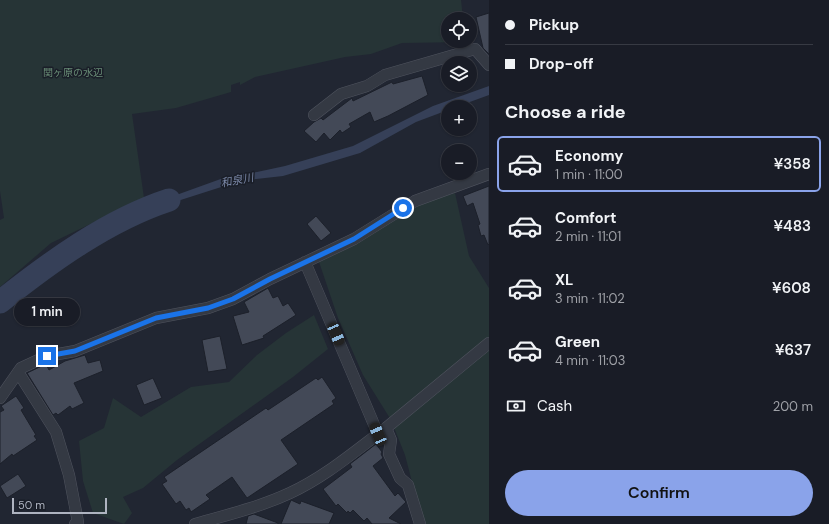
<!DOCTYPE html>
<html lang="en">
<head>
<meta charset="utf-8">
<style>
	:root { --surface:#191c26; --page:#262932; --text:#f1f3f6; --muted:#9fa1a7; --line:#373a43; --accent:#8aa3ea }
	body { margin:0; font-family:"DM Sans","Noto Sans JP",sans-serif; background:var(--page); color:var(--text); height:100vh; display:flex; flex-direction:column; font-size:15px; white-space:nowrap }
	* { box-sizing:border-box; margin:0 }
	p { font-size:13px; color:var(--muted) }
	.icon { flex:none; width:22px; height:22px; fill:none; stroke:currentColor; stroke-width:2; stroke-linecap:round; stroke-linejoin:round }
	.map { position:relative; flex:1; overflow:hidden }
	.side { display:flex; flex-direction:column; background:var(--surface); width:340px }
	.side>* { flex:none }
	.top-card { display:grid; align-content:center; height:88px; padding:0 16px; background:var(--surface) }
	.tools { position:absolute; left:441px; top:12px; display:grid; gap:8px }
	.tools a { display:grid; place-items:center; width:36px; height:36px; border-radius:50%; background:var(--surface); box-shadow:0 1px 3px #0004,0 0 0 1px var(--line); font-size:20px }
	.scale { position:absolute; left:12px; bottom:10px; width:95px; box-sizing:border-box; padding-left:4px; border:2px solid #aeb3c0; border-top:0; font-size:11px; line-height:14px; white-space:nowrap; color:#aeb3c0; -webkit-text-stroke:3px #1a1e28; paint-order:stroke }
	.end { position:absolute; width:18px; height:18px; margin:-9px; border:5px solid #1a73e8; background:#fff; box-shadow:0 0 0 2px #fff }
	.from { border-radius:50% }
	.bubble { position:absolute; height:28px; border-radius:14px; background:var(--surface); box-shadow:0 1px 3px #0004,0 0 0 1px var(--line); font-size:13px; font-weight:600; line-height:28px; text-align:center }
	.car { position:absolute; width:12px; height:24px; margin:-12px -6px; border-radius:5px; box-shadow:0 0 3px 1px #0007; background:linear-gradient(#222 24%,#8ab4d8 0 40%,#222 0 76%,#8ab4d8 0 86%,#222 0) }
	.top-card b { display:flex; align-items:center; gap:14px; height:38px; font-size:15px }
	.top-card b+b { border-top:1px solid var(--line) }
	.top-card i { width:10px; height:10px; background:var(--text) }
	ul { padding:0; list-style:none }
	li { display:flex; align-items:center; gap:12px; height:56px; margin:0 8px 6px; padding:0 8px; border:2px solid transparent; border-radius:6px }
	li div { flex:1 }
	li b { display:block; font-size:15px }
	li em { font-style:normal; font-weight:600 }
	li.selected { border-color:var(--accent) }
	li>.icon { width:36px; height:36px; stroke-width:1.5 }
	h2 { padding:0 16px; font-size:18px; line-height:48px }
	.pay { display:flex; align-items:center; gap:10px; height:44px; padding:0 16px; font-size:15px }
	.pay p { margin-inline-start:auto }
	.action { display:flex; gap:8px; margin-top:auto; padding:8px 16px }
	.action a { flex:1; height:46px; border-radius:24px; background:var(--accent); color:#111; font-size:16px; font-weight:600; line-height:46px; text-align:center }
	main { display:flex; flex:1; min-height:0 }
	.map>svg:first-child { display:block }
	.green { fill:#263436 }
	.water { fill:#364058 }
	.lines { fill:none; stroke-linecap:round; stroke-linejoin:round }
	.river { stroke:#364058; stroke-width:23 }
	.building { fill:#434957; stroke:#1c202a }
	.street-casing { stroke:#4f535e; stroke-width:12 }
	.street { stroke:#343943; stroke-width:11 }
	.route { stroke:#1a73e8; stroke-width:5 }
	.labels { text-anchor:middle; stroke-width:3; stroke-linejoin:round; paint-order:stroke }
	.park-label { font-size:10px; fill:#698d76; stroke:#1a1e28 }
	.water-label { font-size:11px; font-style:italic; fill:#7a87a6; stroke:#1a1e28 }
</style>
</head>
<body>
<main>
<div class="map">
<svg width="489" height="524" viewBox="0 0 489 524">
	<rect width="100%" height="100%" fill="#212632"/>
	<!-- green -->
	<path class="green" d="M0 0H461L463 19H448V41L466 42 402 43 371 54 345 57 255 77 240 85V82L231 85V92L176 108 132 114 144 198 51 243 0 287V220L4 218 0 191Z
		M455 193 469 256 489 288V524H423L405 455 391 420 363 375 338 318 318 259 373 231 423 203Z
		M314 315 328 349 293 377 177 460 143 488 123 497 132 513 124 524 93 513 83 481 79 441 104 428 113 398 141 417 191 387 229 382 257 355 286 333Z"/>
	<!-- water -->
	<path class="water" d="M489 86V95L456 107H448V110L416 122 360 153 283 176 240 181 140 213 168 198 229 176 257 172 285 166 353 146 433 106Z"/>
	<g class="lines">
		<!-- river -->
		<path class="river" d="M0 302C50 262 108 220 169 200"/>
	</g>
	<!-- building -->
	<path class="building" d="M489 13V54L483 48 476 17Z
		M422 76 428 95 388 116 374 122 370 112 349 124 351 127 342 133 340 130 330 140 324 133 316 142 304 131 314 122 321 118 323 120 352 98 353 101 392 82 393 84Z
		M489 186V244L488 245 484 235 481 236 478 225 480 224 473 203 467 206 463 196Z
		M316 216 331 233 321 241 307 224Z
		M268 288 273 298 278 296 283 306 288 303 296 315 263 336 264 338 242 345 233 316 249 312 244 302Z
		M220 336 227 369 208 372 202 340Z
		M85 355 88 363 100 360 103 371 74 383 84 403 72 409 70 406 58 415 56 413 53 415 27 373 46 364 49 370 65 361Z
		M322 377 336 398 332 401 334 404 281 440 298 464 247 498 232 477 206 495 210 499 191 512 189 508 186 510 180 501 176 504 162 484 167 481 164 477 266 408 268 410 316 378 318 380Z
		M153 378 162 398 144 405 136 385Z
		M16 396 24 408 21 410 36 435 34 436 37 440 13 456 12 454 0 464V412L4 410 1 406Z
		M376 444 382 452 381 454 383 458 373 466 395 496 398 493 406 502 389 518 401 524H372L367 518 364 521 353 510 350 513 348 511 347 513 338 504 336 506 323 489 352 467 350 464Z
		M18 474 26 486 7 498 0 486Z
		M291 500 300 504 301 501 334 513 329 524H281Z
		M254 514 278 523V524H246L248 516Z"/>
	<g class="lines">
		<defs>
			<path id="street" d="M314 115 341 94 367 86 385 75 475 49 489 65
				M305 262 378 434
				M18 372 56 432 69 475 78 522 75 524
				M0 398 21 368 47 356 75 351 156 318 208 308 233 299 270 279 354 239 415 201 489 174
				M386 428 489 343
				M195 524C227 515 260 507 290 493 325 477 355 451 386 428L391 440 389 454 400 478 408 485 420 524"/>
		</defs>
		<!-- street casing -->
		<use href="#street" class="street-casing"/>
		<!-- street -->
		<use href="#street" class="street"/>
	</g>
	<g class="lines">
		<!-- route -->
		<path class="route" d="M47 356 75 351 156 318 208 308 233 299 270 279 354 239 403 208"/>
	</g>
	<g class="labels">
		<!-- park labels -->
		<g class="park-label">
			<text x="73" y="76">関ヶ原の水辺</text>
		</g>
		<!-- water labels -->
		<g class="water-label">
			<text transform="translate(237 180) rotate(-11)" y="4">和泉川</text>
		</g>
	</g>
</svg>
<div class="tools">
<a><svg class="icon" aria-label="locate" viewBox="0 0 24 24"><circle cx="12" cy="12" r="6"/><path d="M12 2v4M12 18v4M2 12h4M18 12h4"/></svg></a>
<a><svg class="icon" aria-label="layers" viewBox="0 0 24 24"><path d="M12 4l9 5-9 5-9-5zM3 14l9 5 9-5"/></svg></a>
<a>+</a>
<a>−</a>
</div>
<div class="scale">50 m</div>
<i class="end from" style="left:403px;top:208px"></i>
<i class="end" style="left:47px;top:356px"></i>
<div class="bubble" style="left:14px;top:298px;width:66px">1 min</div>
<i class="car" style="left:336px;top:334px;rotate:157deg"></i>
<i class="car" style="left:378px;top:434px;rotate:337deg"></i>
</div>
<section class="side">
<div class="top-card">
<b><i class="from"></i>Pickup</b>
<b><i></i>Drop-off</b>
</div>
<h2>Choose a ride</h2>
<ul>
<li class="selected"><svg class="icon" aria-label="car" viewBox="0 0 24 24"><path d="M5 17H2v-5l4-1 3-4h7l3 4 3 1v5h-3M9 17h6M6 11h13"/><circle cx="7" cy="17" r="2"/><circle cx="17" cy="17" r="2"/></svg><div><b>Economy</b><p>1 min · 11:00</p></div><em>¥358</em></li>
<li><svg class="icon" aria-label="car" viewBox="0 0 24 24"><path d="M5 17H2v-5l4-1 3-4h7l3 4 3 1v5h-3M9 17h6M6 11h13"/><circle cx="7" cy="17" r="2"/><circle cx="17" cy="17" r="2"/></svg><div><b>Comfort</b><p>2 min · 11:01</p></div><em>¥483</em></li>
<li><svg class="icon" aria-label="car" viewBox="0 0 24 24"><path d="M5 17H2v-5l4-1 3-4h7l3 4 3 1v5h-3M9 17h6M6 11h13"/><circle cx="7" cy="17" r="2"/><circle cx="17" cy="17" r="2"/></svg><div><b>XL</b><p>3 min · 11:02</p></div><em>¥608</em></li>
<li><svg class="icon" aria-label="car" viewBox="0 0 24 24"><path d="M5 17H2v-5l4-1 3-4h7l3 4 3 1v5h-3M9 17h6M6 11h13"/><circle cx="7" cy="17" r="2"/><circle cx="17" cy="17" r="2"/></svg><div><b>Green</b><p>4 min · 11:03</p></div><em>¥637</em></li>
</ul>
<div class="pay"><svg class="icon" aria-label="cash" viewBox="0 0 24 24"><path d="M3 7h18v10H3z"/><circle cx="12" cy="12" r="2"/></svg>Cash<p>200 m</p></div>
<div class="action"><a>Confirm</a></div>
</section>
</main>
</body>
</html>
